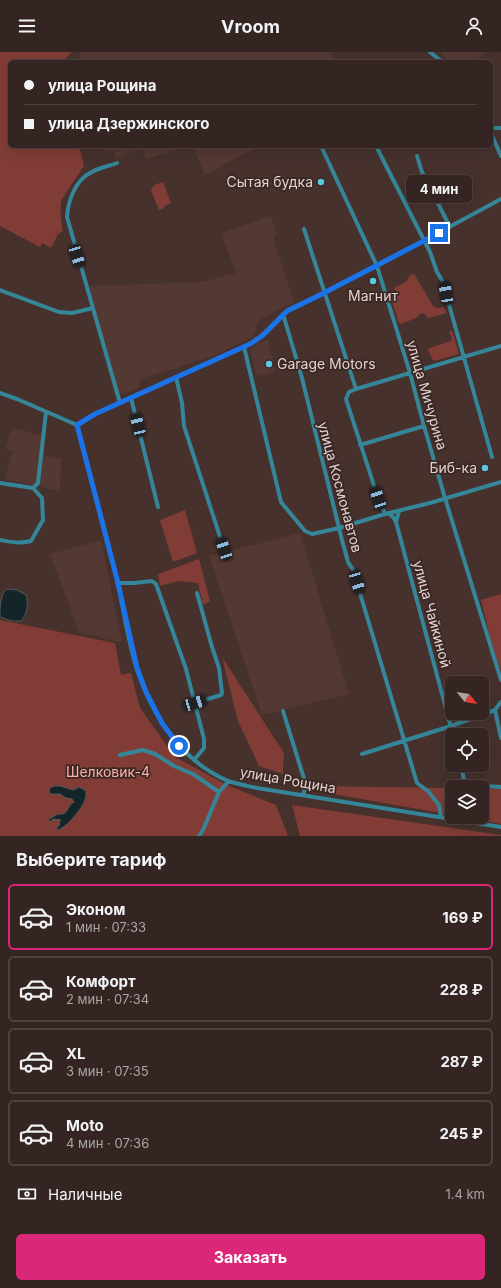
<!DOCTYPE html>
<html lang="ru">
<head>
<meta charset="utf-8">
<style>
	:root { --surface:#342522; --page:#3c2d2a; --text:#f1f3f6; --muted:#a9a5a5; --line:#4e4240; --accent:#db2777 }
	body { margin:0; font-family:Inter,sans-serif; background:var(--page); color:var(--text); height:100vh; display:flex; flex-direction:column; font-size:15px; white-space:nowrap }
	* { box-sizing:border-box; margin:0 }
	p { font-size:13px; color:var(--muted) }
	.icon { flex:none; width:22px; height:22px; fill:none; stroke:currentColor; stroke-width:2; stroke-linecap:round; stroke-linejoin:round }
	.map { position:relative; height:784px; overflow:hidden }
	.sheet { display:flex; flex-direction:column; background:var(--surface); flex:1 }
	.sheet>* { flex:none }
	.top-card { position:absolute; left:8px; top:8px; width:485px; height:88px; border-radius:6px; box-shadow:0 4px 16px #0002,0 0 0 1px var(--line); display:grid; align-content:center; height:88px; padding:0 16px; background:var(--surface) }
	.needle { width:26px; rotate:120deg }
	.buttons { position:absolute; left:445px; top:624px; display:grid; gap:8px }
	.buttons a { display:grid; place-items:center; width:44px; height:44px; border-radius:6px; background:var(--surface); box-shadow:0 4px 16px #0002,0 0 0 1px var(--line); font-size:20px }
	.end { position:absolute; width:18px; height:18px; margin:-9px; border:5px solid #1a73e8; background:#fff; box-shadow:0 0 0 2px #fff }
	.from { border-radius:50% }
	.bubble { position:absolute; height:28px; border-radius:6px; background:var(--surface); box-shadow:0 4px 16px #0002,0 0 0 1px var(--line); font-size:13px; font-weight:700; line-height:28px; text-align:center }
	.car { position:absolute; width:12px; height:24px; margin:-12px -6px; border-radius:5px; box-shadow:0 0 3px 1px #0007; background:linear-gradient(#222 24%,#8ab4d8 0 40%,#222 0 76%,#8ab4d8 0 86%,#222 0) }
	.top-card b { display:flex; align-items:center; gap:14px; height:38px; font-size:15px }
	.top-card b+b { border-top:1px solid var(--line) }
	.top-card i { width:10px; height:10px; background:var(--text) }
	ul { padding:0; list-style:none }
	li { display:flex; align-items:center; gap:12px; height:66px; margin:0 8px 6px; padding:0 8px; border:2px solid var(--line); border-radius:6px }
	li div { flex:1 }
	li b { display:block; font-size:15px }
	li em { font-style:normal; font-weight:700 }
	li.active { border-color:var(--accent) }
	li>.icon { width:36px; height:36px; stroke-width:1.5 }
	h2 { padding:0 16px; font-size:18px; line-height:48px }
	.pay { display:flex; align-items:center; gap:10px; height:44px; padding:0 16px; font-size:15px }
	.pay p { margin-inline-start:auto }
	.cta { display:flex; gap:8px; margin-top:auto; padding:8px 16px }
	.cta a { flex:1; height:46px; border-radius:6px; background:var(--accent); color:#fff; font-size:16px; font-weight:700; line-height:46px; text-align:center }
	header { display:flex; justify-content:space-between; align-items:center; height:52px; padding:0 16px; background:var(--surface); font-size:18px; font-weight:700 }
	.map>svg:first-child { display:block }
	.built { fill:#543833 }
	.green { fill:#813d35 }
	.water { fill:#14252a; stroke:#51595c }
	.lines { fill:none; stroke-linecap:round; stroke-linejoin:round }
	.minor { stroke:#358698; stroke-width:4 }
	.route { stroke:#1a73e8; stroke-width:5 }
	.poi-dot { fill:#58c9e3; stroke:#3b2724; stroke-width:1.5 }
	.labels { text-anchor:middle; stroke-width:3.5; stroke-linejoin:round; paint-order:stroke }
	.poi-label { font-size:14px; fill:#e0d2cf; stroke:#3b2724; text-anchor:end }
	.street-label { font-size:14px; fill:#e0d2cf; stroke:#3b2724 }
	.park-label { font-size:14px; fill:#fcb1a5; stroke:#3b2724 }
</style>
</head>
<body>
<header><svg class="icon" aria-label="menu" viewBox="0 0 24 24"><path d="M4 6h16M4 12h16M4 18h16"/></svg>Vroom<svg class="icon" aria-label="person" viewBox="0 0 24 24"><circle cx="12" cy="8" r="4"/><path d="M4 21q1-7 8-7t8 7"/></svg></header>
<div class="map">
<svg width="501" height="784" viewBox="0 0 501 784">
	<rect width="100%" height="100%" fill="#46312d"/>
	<!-- built -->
	<path class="built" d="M79 0H331L335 10H80Z
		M440 0H485L474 10H449Z
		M102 94H189L146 107 142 97 116 106 114 98 104 101Z
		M192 94H260L205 123Z
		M271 164 277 183 273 185 294 250 259 268 253 285 216 303 141 327 138 336 119 343 89 234 201 230 236 221 221 181Z
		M268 287 275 320 256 324 251 300 252 295 261 290Z
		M12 376 44 384 41 403 61 406 60 439 5 427 12 399 5 397Z
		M300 481 349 642 262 663 209 504Z
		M101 488 122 590H118L79 580 50 502Z"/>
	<!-- green -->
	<path class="green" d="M0 0H71L66 7V10H10V94H79L84 114 62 147C59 158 61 168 63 179L58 182 51 196 42 191 40 195 0 174Z
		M163 130 171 151 164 154V156L159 158 151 138 154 133Z
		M414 222 433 254 437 256 443 255 447 261 428 266 425 262 422 261 419 263 416 266 401 272 398 269 390 243 396 244 397 242 394 236 407 229 410 223Z
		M452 278 459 302 435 309 433 308 428 298 429 296 451 289 452 287 449 280Z
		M185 458 197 501 173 510 160 468Z
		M199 507 210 549 203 553 198 531 178 529 160 534 158 522Z
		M501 542V619L492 594 481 548Z
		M0 568 115 591 121 623 131 621 140 656 175 705 227 733 276 753 288 784H0Z
		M222 605 284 701 283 722 259 714 238 669Z
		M312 734 452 736V763L311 738Z
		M482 737H501V772L464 765H482Z
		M292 753 501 783V784H300Z"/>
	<!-- water -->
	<path class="water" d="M7 537 17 538 26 543C29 551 27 563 21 569H12L0 565C0 555 0 542 7 537Z
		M54 734H60L73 738 79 735 85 738C86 740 86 742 86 744 85 754 67 775 58 778L56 777 60 772 59 770 61 768 53 767 50 770H49V767L58 762H63L66 760 70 753 74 750 72 747 66 746 60 742H50L49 738 50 736Z"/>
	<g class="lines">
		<!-- minor -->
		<path class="minor" d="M430 0 442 10
			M491 76H501
			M491 81 501 104
			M321 94 377 214 410 321 424 374 445 446 501 628
			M376 94 430 200 437 220 445 233 448 249 492 405
			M417 104 422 120 450 175
			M117 111C109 114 98 116 90 121 75 129 68 149 67 165L120 351
			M304 177 356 337 349 340 346 347 378 446 385 462
			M0 238 59 260 72 261 93 256
			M283 262 302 326 342 488 348 510 353 518 417 731 428 739 439 753 441 765
			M244 295 281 450 305 479 312 482 339 476 385 462 430 451 501 430
			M176 325 182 351 184 374 224 497
			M356 337 501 294
			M0 341 17 347 77 373
			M131 346 158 455
			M77 373C91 426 105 479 118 532 124 560 128 590 137 617 153 665 180 708 228 729 237 732 248 734 257 736L501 775
			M77 373 95 362 250 292 262 284 287 259 377 214 501 147
			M360 393 424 374
			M0 431 33 436 38 431 46 360
			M399 459 396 470 453 683
			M388 461 393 465 396 470
			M0 488C11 490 20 492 31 489L43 468 42 446 33 436
			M117 531H134L152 529 156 532 186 617 204 687V696L194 708
			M501 650 495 658 501 686
			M195 651 221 643 222 641 219 616 212 595 197 541
			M283 659 306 733 303 743
			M362 702 451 674 495 658
			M120 703 143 698 155 702 174 714 193 722 219 740 203 778 199 784
			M461 713 465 733 462 735
			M465 733 501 735
			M219 740 229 729"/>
	</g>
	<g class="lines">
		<!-- route -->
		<path class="route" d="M179 694 162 671 146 640 137 616 118 531 77 373 95 362 250 292 262 284 287 259 318 244 439 181"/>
	</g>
	<!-- markers -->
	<g class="poi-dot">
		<circle cx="321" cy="130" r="4"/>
		<circle cx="373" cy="229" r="4"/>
		<circle cx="269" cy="312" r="4"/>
		<circle cx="485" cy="416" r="4"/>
	</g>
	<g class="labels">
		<!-- poi labels -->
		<g class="poi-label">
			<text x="313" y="135">Сытая будка</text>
			<text x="373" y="249" text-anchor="middle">Магнит</text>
			<text x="277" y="317" text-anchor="start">Garage Motors</text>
			<text x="477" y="421">Биб-ка</text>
		</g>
		<!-- street labels -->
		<g class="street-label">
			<text transform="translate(427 343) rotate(74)" y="5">улица Мичурина</text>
			<text transform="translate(340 435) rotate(75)" y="5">улица Космонавтов</text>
			<text transform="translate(432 562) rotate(75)" y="5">улица Чайкиной</text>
			<text transform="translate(288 728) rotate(10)" y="5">улица Рощина</text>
		</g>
		<!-- park labels -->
		<g class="park-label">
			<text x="108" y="725">Шелковик-4</text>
		</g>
	</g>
</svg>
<div class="buttons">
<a><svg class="needle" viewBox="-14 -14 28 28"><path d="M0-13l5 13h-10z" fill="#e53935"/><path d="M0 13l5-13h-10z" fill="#a9a5a5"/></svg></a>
<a><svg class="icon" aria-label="locate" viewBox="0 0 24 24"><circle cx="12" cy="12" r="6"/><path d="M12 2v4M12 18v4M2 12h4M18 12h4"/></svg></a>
<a><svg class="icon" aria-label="layers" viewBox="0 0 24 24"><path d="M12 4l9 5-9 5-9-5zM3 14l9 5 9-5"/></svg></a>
</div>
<i class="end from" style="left:179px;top:694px"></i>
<i class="end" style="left:439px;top:181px"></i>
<div class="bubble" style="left:406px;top:123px;width:66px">4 мин</div>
<i class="car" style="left:77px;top:204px;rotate:163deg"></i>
<i class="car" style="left:446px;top:241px;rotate:350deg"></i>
<i class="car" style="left:138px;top:373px;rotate:346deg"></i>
<i class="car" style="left:378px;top:446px;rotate:342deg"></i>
<i class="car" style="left:224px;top:497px;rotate:342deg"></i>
<i class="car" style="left:357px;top:530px;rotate:163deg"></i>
<i class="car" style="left:195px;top:651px;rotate:74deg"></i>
<div class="top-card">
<b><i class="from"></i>улица Рощина</b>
<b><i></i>улица Дзержинского</b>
</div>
</div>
<section class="sheet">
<h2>Выберите тариф</h2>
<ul>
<li class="active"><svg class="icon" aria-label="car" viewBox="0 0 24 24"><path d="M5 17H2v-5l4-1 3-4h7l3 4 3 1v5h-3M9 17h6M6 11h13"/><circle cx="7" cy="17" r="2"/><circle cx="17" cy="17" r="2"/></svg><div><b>Эконом</b><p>1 мин · 07:33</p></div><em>169 ₽</em></li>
<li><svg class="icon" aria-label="car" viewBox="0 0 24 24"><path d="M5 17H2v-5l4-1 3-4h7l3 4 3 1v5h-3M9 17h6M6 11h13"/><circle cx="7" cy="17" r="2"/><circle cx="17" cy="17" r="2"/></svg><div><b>Комфорт</b><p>2 мин · 07:34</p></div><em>228 ₽</em></li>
<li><svg class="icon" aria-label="car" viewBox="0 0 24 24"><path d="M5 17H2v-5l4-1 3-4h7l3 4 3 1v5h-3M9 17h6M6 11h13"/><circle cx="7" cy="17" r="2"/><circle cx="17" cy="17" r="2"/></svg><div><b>XL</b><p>3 мин · 07:35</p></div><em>287 ₽</em></li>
<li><svg class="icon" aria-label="car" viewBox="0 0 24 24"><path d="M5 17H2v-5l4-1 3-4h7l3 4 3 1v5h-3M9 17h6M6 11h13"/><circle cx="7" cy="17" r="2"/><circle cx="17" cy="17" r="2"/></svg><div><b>Moto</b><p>4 мин · 07:36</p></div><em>245 ₽</em></li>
</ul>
<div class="pay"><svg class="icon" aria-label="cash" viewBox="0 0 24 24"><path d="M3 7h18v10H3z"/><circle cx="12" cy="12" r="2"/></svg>Наличные<p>1.4 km</p></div>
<div class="cta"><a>Заказать</a></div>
</section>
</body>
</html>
